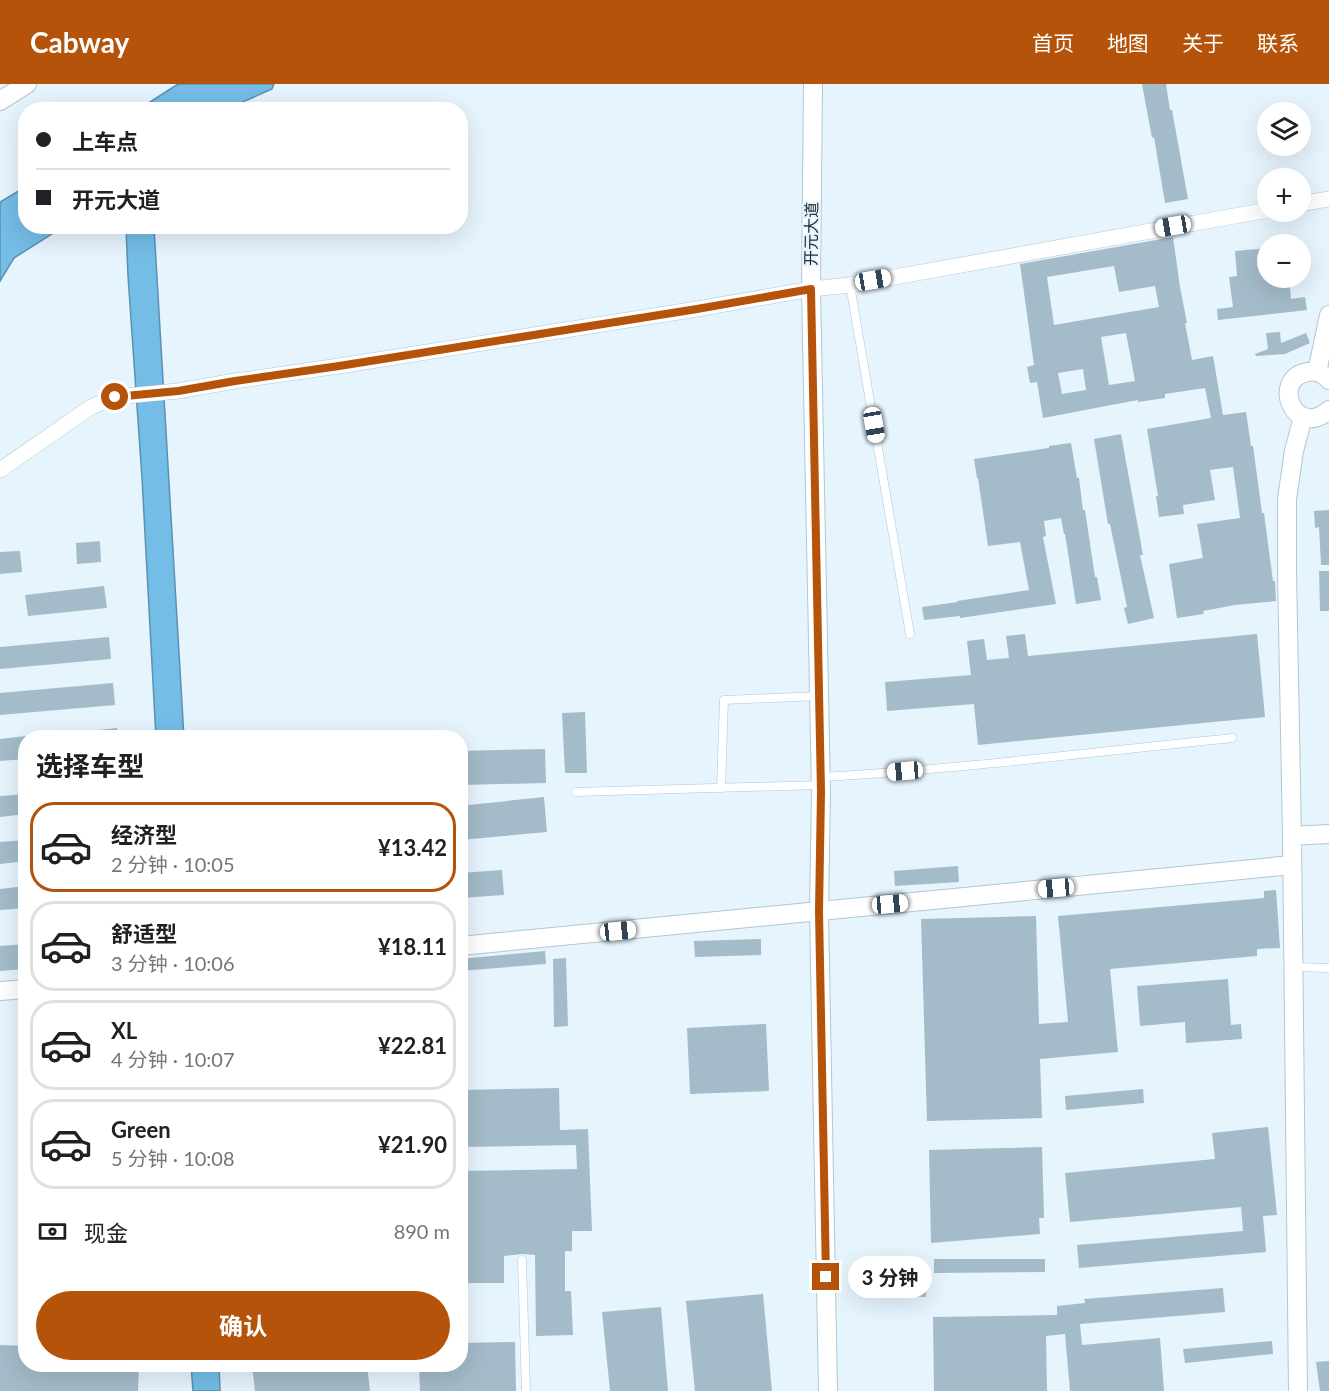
<!DOCTYPE html>
<html lang="zh">
<head>
<meta charset="utf-8">
<style>
	:root { --surface:#fff; --page:#f6f6f6; --text:#202124; --muted:#757577; --line:#e0e0e0; --accent:#b45309 }
	body { margin:0; font-family:Lato,"Noto Sans SC",sans-serif; background:var(--page); color:var(--text); height:100vh; display:flex; flex-direction:column; font-size:22px; white-space:nowrap }
	* { box-sizing:border-box; margin:0 }
	p { font-size:20px; color:var(--muted) }
	.icon { flex:none; width:33px; height:33px; fill:none; stroke:currentColor; stroke-width:2; stroke-linecap:round; stroke-linejoin:round }
	.map { position:relative; flex:1; overflow:hidden }
	.details { position:absolute; left:18px; top:646px; width:450px; height:642px; display:flex; flex-direction:column; background:var(--surface); border-radius:24px; box-shadow:0 6px 24px #0002 }
	.details>* { flex:none }
	.hud { position:absolute; left:18px; top:18px; width:450px; height:132px; border-radius:24px; box-shadow:0 6px 24px #0002; display:grid; align-content:center; height:132px; padding:0 18px; background:var(--surface) }
	.buttons { position:absolute; left:1257px; top:18px; display:grid; gap:12px }
	.buttons a { display:grid; place-items:center; width:54px; height:54px; border-radius:50%; background:var(--surface); box-shadow:0 6px 24px #0002; font-size:30px }
	.end { position:absolute; width:27px; height:27px; margin:-14px; border:8px solid #b45309; background:#fff; box-shadow:0 0 0 3px #fff }
	.from { border-radius:50% }
	.bubble { position:absolute; height:42px; border-radius:21px; background:var(--surface); box-shadow:0 6px 24px #0002; font-size:20px; font-weight:700; line-height:42px; text-align:center }
	.car { position:absolute; width:18px; height:36px; margin:-18px -9px; border-radius:8px; box-shadow:0 0 4px 2px #0007; background:linear-gradient(#fff 24%,#345 0 40%,#fff 0 76%,#345 0 86%,#fff 0) }
	.hud b { display:flex; align-items:center; gap:21px; height:57px; font-size:22px }
	.hud b+b { border-top:2px solid var(--line) }
	.hud i { width:15px; height:15px; background:var(--text) }
	ul { padding:0; list-style:none }
	li { display:flex; align-items:center; gap:18px; height:90px; margin:0 12px 9px; padding:0 6px; border:3px solid var(--line); border-radius:24px }
	li div { flex:1 }
	li b { display:block; font-size:22px }
	li em { font-style:normal; font-weight:700 }
	li.on { border-color:var(--accent) }
	li>.icon { width:54px; height:54px; stroke-width:1.5 }
	h2 { padding:0 18px; font-size:27px; line-height:72px }
	.pay { display:flex; align-items:center; gap:15px; height:66px; padding:0 18px; font-size:22px }
	.pay p { margin-inline-start:auto }
	.primary-button { display:flex; gap:12px; margin-top:auto; padding:12px 18px }
	.primary-button a { flex:1; height:69px; border-radius:36px; background:var(--accent); color:#fff; font-size:24px; font-weight:700; line-height:69px; text-align:center }
	header { display:flex; align-items:center; gap:36px; box-sizing:border-box; height:84px; padding:0 30px; background:var(--accent); color:#fff }
	header strong { font-size:28px }
	nav { display:flex; gap:33px; margin-inline-start:auto; font-size:21px }
	.map>svg:first-child { display:block }
	.water { fill:#74bde7; stroke:#5b91b0; stroke-width:1.5 }
	.building { fill:#a4bbc9; fill-rule:evenodd }
	.lines { fill:none; stroke-linecap:round; stroke-linejoin:round }
	.service-casing { stroke:#b0c7d6; stroke-width:9 }
	.minor-casing { stroke:#b0c7d6; stroke-width:16 }
	.tertiary-casing { stroke:#b0c7d6; stroke-width:20 }
	.service { stroke:#fff; stroke-width:8 }
	.minor { stroke:#fff; stroke-width:15 }
	.tertiary { stroke:#fff; stroke-width:18 }
	.route { stroke:#b45309; stroke-width:8 }
	.labels { text-anchor:middle; stroke-width:4.5; stroke-linejoin:round; paint-order:stroke }
	.street-label { font-size:16px; fill:#20292e; stroke:#e6f4fd }
</style>
</head>
<body>
<header>
<strong>Cabway</strong>
<nav><a>首页</a><a>地图</a><a>关于</a><a>联系</a></nav>
</header>
<div class="map">
<svg width="1329" height="1307" viewBox="0 0 1329 1307">
	<rect width="100%" height="100%" fill="#e6f4fd"/>
	<!-- water -->
	<path class="water" d="M178 0H274L272 5 227 25H139Z
		M25 103 26 142 63 143 14 174 0 197V118Z
		M126 143H154L184 654H156L142 394 128 192Z
		M191 1281H219L220 1307H193Z"/>
	<!-- building -->
	<path class="building" d="M1142 0H1166L1170 26H1172L1188 115 1165 119 1154 53 1152 54Z
		M1173 153 1180 203 1187 239H1185L1192 276 1213 272 1223 331 1246 328 1251 362H1253L1262 429H1264L1273 497H1275L1276 517 1235 521 1203 527 1204 530 1177 534 1169 480 1203 474 1197 440 1240 434 1233 383 1210 386 1215 416 1183 421 1184 430 1159 433 1156 412H1158L1147 345 1211 334 1205 304 1165 310V314L1138 318V316L1043 334 1037 298 1030 299 1027 283 1034 281 1020 180ZM1114 182 1119 208 1155 202 1159 223 1054 241 1047 193ZM1126 249 1135 297 1109 301 1101 253ZM1083 285 1086 306 1062 310 1058 289Z
		M1268 164V194H1289L1291 215 1305 213 1307 226 1218 236 1217 225 1233 223 1229 193 1237 192 1235 167Z
		M1280 248 1281 259 1306 249 1310 259 1285 270 1256 272 1255 270 1268 265 1266 249Z
		M1121 350 1143 471H1140L1154 534 1128 540 1124 524 1127 523 1110 440H1108L1094 355Z
		M1071 359 1077 394H1079L1083 426H1085L1095 493H1097L1101 516 1076 520 1065 450H1064L1061 434 1044 437 1046 452 1043 453 1056 520 960 534V532L924 536 922 523 958 518 957 517 1029 506 1020 458 988 462 978 394H977L974 375 1049 364V362Z
		M1329 426V481H1321L1319 443 1315 444 1314 427Z
		M100 457 101 478 77 480 76 459Z
		M20 467 22 488 0 490V468Z
		M1319 487H1329V527H1320Z
		M104 502 107 524 28 532 25 511Z
		M1025 550 1028 572 1257 550 1265 633 978 661 974 620 887 627 885 598 971 591 967 557 984 555 987 576 1009 574 1006 552Z
		M109 553 111 575 0 585V563Z
		M113 599 115 621 0 631V609Z
		M585 628 587 689H565L562 629Z
		M117 644 118 654H89V647Z
		M26 652V675L0 677V655Z
		M545 665 546 699 460 701V667Z
		M26 710V730L0 733V712Z
		M544 713 547 748 460 756V722Z
		M26 756V777L0 780V758Z
		M958 782 959 798 895 802 894 787Z
		M502 786 504 811 460 814V789Z
		M26 802V824L0 826V805Z
		M1276 806 1280 864 1257 865V872L1110 885 1118 968 1040 975 1042 1034 927 1037 921 835 1036 832 1039 940 1068 938 1058 832 1264 814V807Z
		M761 855V871L695 873 694 857Z
		M26 860V885L0 887V862Z
		M545 867 546 880 460 887V875Z
		M566 874 568 942 554 943 553 875Z
		M1228 895 1231 941 1241 940 1242 955 1186 959 1185 938 1140 942 1137 902Z
		M766 940 769 1007 690 1010 687 944Z
		M559 1004 560 1046 588 1045 592 1147H572V1167H565V1207H571L573 1251 536 1252 535 1171 522 1170 504 1172V1199H460V1087L577 1085 576 1061 460 1063V1006Z
		M1143 1005 1144 1019 1066 1026 1065 1012Z
		M1268 1043 1277 1131 1263 1132 1266 1168 1079 1184 1077 1161 1243 1147 1241 1123 1070 1138 1065 1089 1215 1075 1212 1049Z
		M1042 1063 1044 1134H1039L1040 1150 931 1159 929 1066Z
		M934 1175H1045V1188L934 1189Z
		M878 1179 927 1181 926 1213 877 1212Z
		M1223 1204 1225 1228 1080 1240 1082 1261 1160 1254 1164 1307H1070L1065 1250 1046 1252 1047 1307H934L933 1233 1057 1231V1222L1085 1219 1084 1215Z
		M763 1210 772 1307H695L686 1217Z
		M661 1223 668 1307H610L602 1228Z
		M1272 1257 1273 1270 1185 1279 1183 1265Z
		M515 1258 516 1307H420L419 1281H460V1259Z
		M0 1261 26 1262V1281H139L138 1307H0Z
		M1329 1277V1307H1320L1316 1278Z
		M252 1281H367L370 1307H255Z"/>
	<g class="lines">
		<defs>
			<path id="service" d="M850 201 910 550
				M822 693C959 685 1096 668 1232 654
				M721 704 724 616 819 612
				M576 708 820 701
				M1295 883 1329 884
				M522 1176 526 1307"/>
			<path id="minor" d="M1300 120 1329 115
				M0 386 91 323 115 313 178 307 235 297 339 282 697 225 811 205 850 201 1268 126"/>
			<path id="tertiary" d="M813 0 811 205 821 708 819 827 828 1307
				M0 17 27 0
				M1317 288 1329 231
				M1329 296C1324 290 1316 286 1308 288 1270 294 1294 356 1329 326
				M1292 752 1329 750
				M460 862 1292 781
				M0 907 26 905
				M1298 1307 1292 752 1287 488V415L1294 367 1303 333"/>
		</defs>
		<!-- service casing -->
		<use href="#service" class="service-casing"/>
		<!-- minor casing -->
		<use href="#minor" class="minor-casing"/>
		<!-- tertiary casing -->
		<use href="#tertiary" class="tertiary-casing"/>
		<!-- service -->
		<use href="#service" class="service"/>
		<!-- minor -->
		<use href="#minor" class="minor"/>
		<!-- tertiary -->
		<use href="#tertiary" class="tertiary"/>
	</g>
	<g class="lines">
		<!-- route -->
		<path class="route" d="M115 313 178 307 235 297 339 282 697 225 811 205 821 708 819 827 826 1193"/>
	</g>
	<g class="labels">
		<!-- street labels -->
		<g class="street-label">
			<text transform="translate(811 150) rotate(-89)" y="6">开元大道</text>
		</g>
	</g>
</svg>
<div class="buttons">
<a><svg class="icon" aria-label="layers" viewBox="0 0 24 24"><path d="M12 4l9 5-9 5-9-5zM3 14l9 5 9-5"/></svg></a>
<a>+</a>
<a>−</a>
</div>
<i class="end from" style="left:115px;top:313px"></i>
<i class="end" style="left:826px;top:1193px"></i>
<div class="bubble" style="left:848px;top:1172px;width:84px">3 分钟</div>
<i class="car" style="left:1173px;top:142px;rotate:260deg"></i>
<i class="car" style="left:873px;top:196px;rotate:80deg"></i>
<i class="car" style="left:874px;top:341px;rotate:170deg"></i>
<i class="car" style="left:905px;top:687px;rotate:265deg"></i>
<i class="car" style="left:1056px;top:804px;rotate:265deg"></i>
<i class="car" style="left:890px;top:820px;rotate:85deg"></i>
<i class="car" style="left:618px;top:847px;rotate:84deg"></i>
<div class="hud">
<b><i class="from"></i>上车点</b>
<b><i></i>开元大道</b>
</div>
<section class="details">
<h2>选择车型</h2>
<ul>
<li class="on"><svg class="icon" aria-label="car" viewBox="0 0 24 24"><path d="M5 17H2v-5l4-1 3-4h7l3 4 3 1v5h-3M9 17h6M6 11h13"/><circle cx="7" cy="17" r="2"/><circle cx="17" cy="17" r="2"/></svg><div><b>经济型</b><p>2 分钟 · 10:05</p></div><em>¥13.42</em></li>
<li><svg class="icon" aria-label="car" viewBox="0 0 24 24"><path d="M5 17H2v-5l4-1 3-4h7l3 4 3 1v5h-3M9 17h6M6 11h13"/><circle cx="7" cy="17" r="2"/><circle cx="17" cy="17" r="2"/></svg><div><b>舒适型</b><p>3 分钟 · 10:06</p></div><em>¥18.11</em></li>
<li><svg class="icon" aria-label="car" viewBox="0 0 24 24"><path d="M5 17H2v-5l4-1 3-4h7l3 4 3 1v5h-3M9 17h6M6 11h13"/><circle cx="7" cy="17" r="2"/><circle cx="17" cy="17" r="2"/></svg><div><b>XL</b><p>4 分钟 · 10:07</p></div><em>¥22.81</em></li>
<li><svg class="icon" aria-label="car" viewBox="0 0 24 24"><path d="M5 17H2v-5l4-1 3-4h7l3 4 3 1v5h-3M9 17h6M6 11h13"/><circle cx="7" cy="17" r="2"/><circle cx="17" cy="17" r="2"/></svg><div><b>Green</b><p>5 分钟 · 10:08</p></div><em>¥21.90</em></li>
</ul>
<div class="pay"><svg class="icon" aria-label="cash" viewBox="0 0 24 24"><path d="M3 7h18v10H3z"/><circle cx="12" cy="12" r="2"/></svg>现金<p>890 m</p></div>
<div class="primary-button"><a>确认</a></div>
</section>
</div>
</body>
</html>
